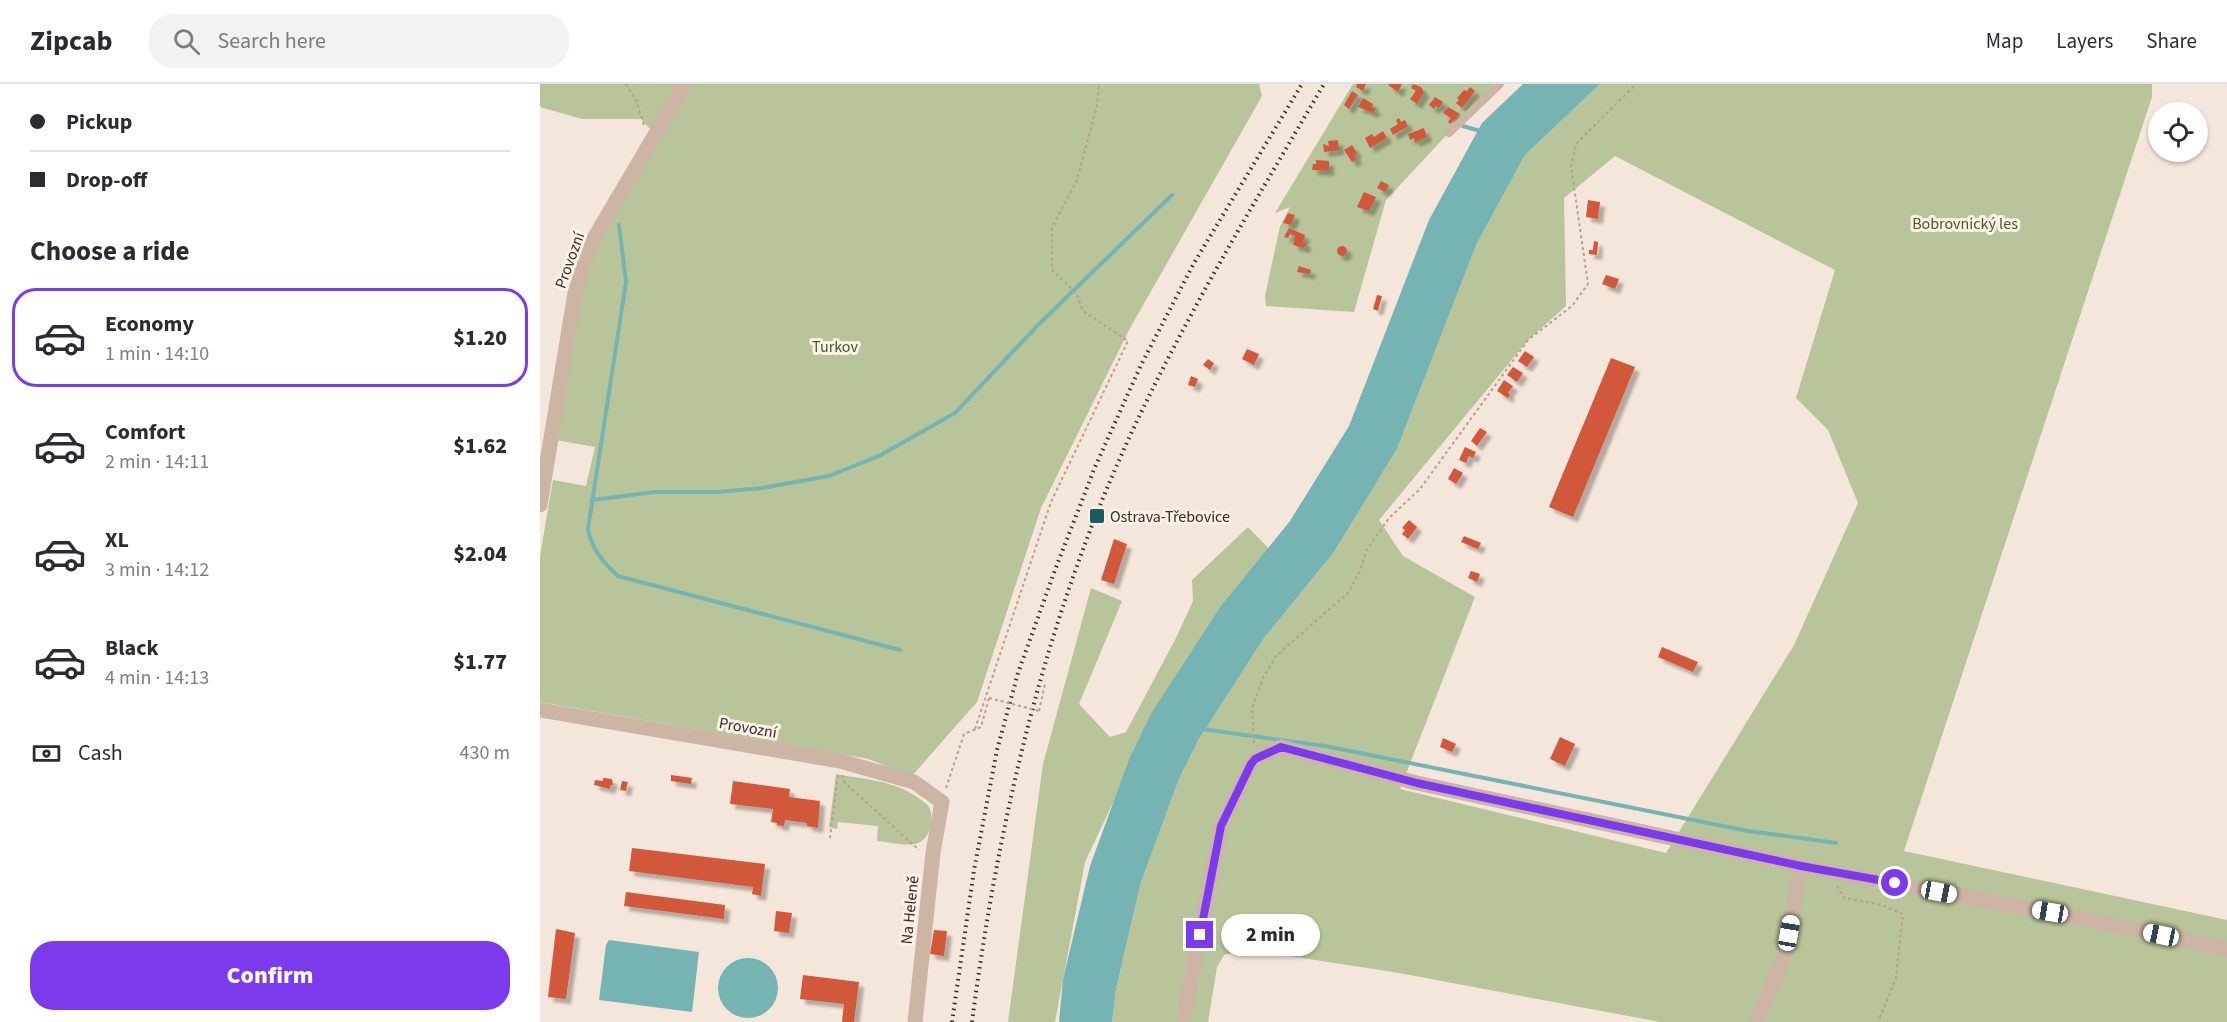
<!DOCTYPE html>
<html lang="en">
<head>
<meta charset="utf-8">
<style>
	:root { --surface:#fff; --page:#f2f2f3; --text:#2b2b33; --muted:#7c7c81; --line:#e1e1e2; --accent:#7c3aed }
	body { margin:0; font-family:"Source Sans 3",sans-serif; background:var(--page); color:var(--text); height:100vh; display:flex; flex-direction:column; font-size:22px; white-space:nowrap }
	* { box-sizing:border-box; margin:0 }
	p { font-size:20px; color:var(--muted) }
	.icon { flex:none; width:33px; height:33px; fill:none; stroke:currentColor; stroke-width:2; stroke-linecap:round; stroke-linejoin:round }
	.map { position:relative; flex:1; overflow:hidden }
	.panel { display:flex; flex-direction:column; background:var(--surface); width:540px }
	.panel>* { flex:none }
	.top-card { display:grid; align-content:center; height:132px; padding:0 30px; background:var(--surface) }
	.fabs { position:absolute; left:1608px; top:18px; display:grid; gap:12px }
	.fabs a { display:grid; place-items:center; width:60px; height:60px; border-radius:50%; background:var(--surface); box-shadow:0 2px 4px #0004; font-size:30px }
	.end { position:absolute; width:27px; height:27px; margin:-14px; border:8px solid #7c3aed; background:#fff; box-shadow:0 0 0 3px #fff }
	.from { border-radius:50% }
	.bubble { position:absolute; height:42px; border-radius:21px; background:var(--surface); box-shadow:0 2px 4px #0004; font-size:20px; font-weight:800; line-height:42px; text-align:center }
	.car { position:absolute; width:18px; height:36px; margin:-18px -9px; border-radius:8px; box-shadow:0 0 4px 2px #0007; background:linear-gradient(#fff 24%,#345 0 40%,#fff 0 76%,#345 0 86%,#fff 0) }
	.top-card b { display:flex; align-items:center; gap:21px; height:57px; font-size:22px }
	.top-card b+b { border-top:2px solid var(--line) }
	.top-card i { width:15px; height:15px; background:var(--text) }
	ul { padding:0; list-style:none }
	li { display:flex; align-items:center; gap:18px; height:99px; margin:0 12px 9px; padding:0 18px; border:3px solid transparent; border-radius:24px }
	li div { flex:1 }
	li b { display:block; font-size:22px }
	li em { font-style:normal; font-weight:800 }
	li.current { border-color:var(--accent) }
	li>.icon { width:54px; height:54px; stroke-width:1.5 }
	h2 { padding:0 30px; font-size:27px; line-height:72px }
	.pay { display:flex; align-items:center; gap:15px; height:66px; padding:0 30px; font-size:22px }
	.pay p { margin-inline-start:auto }
	.primary-button { display:flex; gap:12px; margin-top:auto; padding:12px 30px }
	.primary-button a { flex:1; height:69px; border-radius:24px; background:var(--accent); color:#fff; font-size:24px; font-weight:800; line-height:69px; text-align:center }
	header { display:flex; align-items:center; gap:36px; box-sizing:border-box; height:84px; padding:0 30px; background:var(--surface); border-bottom:2px solid var(--line) }
	header strong { font-size:28px }
	nav { display:flex; gap:33px; margin-inline-start:auto; font-size:21px }
	.search { width:420px; height:54px; background:var(--page); display:flex; align-items:center; gap:15px; box-sizing:border-box; padding:0 21px; border-radius:24px; color:var(--muted); font-size:22px }
	main { display:flex; flex:1; min-height:0 }
	.map>svg:first-child { display:block }
	.green { fill:#b8c499; fill-rule:evenodd }
	.water { fill:#76b4b3 }
	.lines { fill:none; stroke-linecap:round; stroke-linejoin:round }
	.stream { stroke:#76b4b3; stroke-width:4 }
	.building { fill:#d1583b; filter:url(#shadow) }
	.path { stroke:#b99f8f; stroke-width:2; stroke-dasharray:3 3; stroke-linecap:butt }
	.service { stroke:#cdb5a5; stroke-width:8 }
	.minor { stroke:#cdb5a5; stroke-width:15 }
	.rail { stroke:#382b27; stroke-width:4; stroke-dasharray:1.5 4.5; stroke-linecap:butt }
	.path-bridge { stroke:#b99f8f; stroke-width:2; stroke-dasharray:3 3; stroke-linecap:butt }
	.route { stroke:#7c3aed; stroke-width:8 }
	.poi-dot { fill:#185c5d; stroke:#fbf1e7; stroke-width:2 }
	.labels { text-anchor:middle; stroke-width:6; stroke-linejoin:round; paint-order:stroke }
	.park-label { font-size:16px; fill:#495928; stroke:#fbf1e7 }
	.street-label { font-size:16px; fill:#382b27; stroke:#fbf1e7 }
	.poi-label { font-size:16px; fill:#382b27; stroke:#fbf1e7; text-anchor:start }
</style>
</head>
<body>
<header>
<strong>Zipcab</strong>
<div class="search"><svg class="icon" aria-label="search" viewBox="0 0 24 24"><circle cx="10" cy="10" r="6"/><path d="M15 15l6 6"/></svg>Search here</div>
<nav><a>Map</a><a>Layers</a><a>Share</a></nav>
</header>
<main>
<section class="panel">
<div class="top-card">
<b><i class="from"></i>Pickup</b>
<b><i></i>Drop-off</b>
</div>
<h2>Choose a ride</h2>
<ul>
<li class="current"><svg class="icon" aria-label="car" viewBox="0 0 24 24"><path d="M5 17H2v-5l4-1 3-4h7l3 4 3 1v5h-3M9 17h6M6 11h13"/><circle cx="7" cy="17" r="2"/><circle cx="17" cy="17" r="2"/></svg><div><b>Economy</b><p>1 min · 14:10</p></div><em>$1.20</em></li>
<li><svg class="icon" aria-label="car" viewBox="0 0 24 24"><path d="M5 17H2v-5l4-1 3-4h7l3 4 3 1v5h-3M9 17h6M6 11h13"/><circle cx="7" cy="17" r="2"/><circle cx="17" cy="17" r="2"/></svg><div><b>Comfort</b><p>2 min · 14:11</p></div><em>$1.62</em></li>
<li><svg class="icon" aria-label="car" viewBox="0 0 24 24"><path d="M5 17H2v-5l4-1 3-4h7l3 4 3 1v5h-3M9 17h6M6 11h13"/><circle cx="7" cy="17" r="2"/><circle cx="17" cy="17" r="2"/></svg><div><b>XL</b><p>3 min · 14:12</p></div><em>$2.04</em></li>
<li><svg class="icon" aria-label="car" viewBox="0 0 24 24"><path d="M5 17H2v-5l4-1 3-4h7l3 4 3 1v5h-3M9 17h6M6 11h13"/><circle cx="7" cy="17" r="2"/><circle cx="17" cy="17" r="2"/></svg><div><b>Black</b><p>4 min · 14:13</p></div><em>$1.77</em></li>
</ul>
<div class="pay"><svg class="icon" aria-label="cash" viewBox="0 0 24 24"><path d="M3 7h18v10H3z"/><circle cx="12" cy="12" r="2"/></svg>Cash<p>430 m</p></div>
<div class="primary-button"><a>Confirm</a></div>
</section>
<div class="map">
<svg width="1687" height="938" viewBox="0 0 1687 938">
	<defs>
		<filter id="shadow"><feDropShadow dx="5" dy="5" stdDeviation="1.5" flood-color="#0004"/></filter>
	</defs>
	<rect width="100%" height="100%" fill="#f4e6da"/>
	<!-- green -->
	<path class="green" d="M0 0H719L722 12 589 246 501 424 437 618 371 693 329 675 0 618V472L13 396 46 402 55 363 16 356 41 206 57 163 119 55 101 35H42L0 23Z
		M813 0H954L846 116 814 228 726 222 725 212 740 142 750 123 735 129Z
		M1060 0H1612V13L1364 767 1687 836V938H1120L859 889 705 865 684 871 677 883 668 938H572L576 905 601 798 639 695 659 655 724 554 794 468 857 365 937 159 985 71ZM1075 72 1295 186 1256 314 1288 346 1318 419 1254 561 1126 769 860 705 935 513 863 472 839 436 988 256 1026 222 1024 114Z
		M708 443 733 469 614 632 545 778 515 938H468L503 680 551 504 582 517 539 620 570 653 586 648 636 554 653 517 652 496Z
		M296 690C321 695 350 696 372 710 377 713 387 719 389 723 395 734 390 755 378 759 366 763 349 758 337 757L338 742 298 738 297 745 289 743Z"/>
	<!-- water -->
	<path class="water" d="M983 0H1060L985 71 937 159 857 365 794 468 724 554 659 655 639 695 601 798 576 905 572 938H519L523 895 550 782 590 673 612 628 681 522 750 437 809 342 889 136 942 39Z
		M69 856 159 868 152 928 59 916 66 861Z
		M178 904a30 30 0 1 1 60 0a30 30 0 1 1-60 0Z"/>
	<g class="lines">
		<!-- stream -->
		<path class="stream" d="M923 42 940 47
			M79 141 86 198 48 445C52 466 63 478 78 492L360 566
			M52 416 115 408H178L222 404 289 392 339 372 415 329 499 240 632 111
			M662 645 785 662 1208 747 1296 759"/>
	</g>
	<!-- building -->
	<path class="building" d="M817 0H826L823 7 816 3Z
		M849 0H862L858 8 848 1Z
		M873 0 881 3 884 8 877 20 870 15 876 7 871 4Z
		M930 3 935 7 922 24 916 19 919 16 917 14 924 6 927 7Z
		M812 7 818 11 809 25 804 21Z
		M895 13 903 18 899 24 896 22 894 25 889 21Z
		M823 14 833 20 832 23 836 25 833 29 818 23Z
		M908 23 920 30 910 40 908 38 911 34 903 29Z
		M859 34 861 38 865 36 868 42 853 51 850 45 858 40 856 36Z
		M884 44 887 53 875 58 874 54 870 56 868 50Z
		M843 47 847 54 830 64 825 54 832 50 834 53Z
		M798 56 799 66 784 68 783 60 789 62 788 57Z
		M812 61 817 69 814 71 817 75 812 78 804 66Z
		M776 76 789 77V87L772 86 773 80H776Z
		M841 97 849 101 845 108 837 104Z
		M824 108 836 113 829 127 817 123Z
		M1048 116 1060 118 1058 135 1046 133Z
		M748 129 755 131 751 141 743 139Z
		M749 144 765 151 763 158 767 159 764 164 753 161 755 152 750 150 748 154 744 153Z
		M1054 157 1058 158 1057 171 1049 170V166H1053Z
		M797 167a5 5 0 1 1 10 0a5 5 0 1 1-10 0Z
		M759 182 771 186 770 190 757 188Z
		M1066 191 1079 195 1075 205 1062 200Z
		M837 211 842 212 838 227 833 225Z
		M707 265 719 270 714 281 702 275Z
		M985 267 994 273 987 283 978 277Z
		M1071 274 1095 283 1033 433 1009 423Z
		M668 275 674 279 670 286 663 281Z
		M973 283 983 289 977 298 967 291Z
		M651 292 658 295 655 303 648 301Z
		M964 296 973 302 968 309 970 311 968 314 957 307Z
		M940 344 947 348 937 362 931 357Z
		M925 363 936 368 933 374 929 372 926 379 919 376Z
		M914 384 923 389 916 400 908 395Z
		M869 436 877 443 868 455 862 450 865 446 862 444Z
		M924 452 941 459 938 465 921 458Z
		M574 455 587 460 574 500 561 496Z
		M931 487 940 490 937 498 928 494Z
		M1122 563 1158 578 1153 588 1118 573Z
		M1020 653 1035 660 1025 682 1010 675Z
		M903 654 916 660 912 668 900 663Z
		M131 691 152 694 151 700 131 697Z
		M63 694 72 695 73 701H71L70 705 54 701 55 696 63 697Z
		M82 697 88 698 86 707 80 706Z
		M193 697 250 705 249 713 280 717 278 744 267 742V739L245 736 244 742 237 741V739L231 738 233 725 190 720Z
		M92 764 225 780 221 812 212 810 213 803 89 787Z
		M86 808 185 821 184 835 84 822Z
		M236 827 252 829 249 849 234 847Z
		M16 845 35 849 26 915 8 913Z
		M394 846 407 847 404 872 390 870Z
		M263 891 319 898 314 938H302L304 920 260 915Z"/>
	<g class="lines">
		<!-- path -->
		<path class="path" d="M86 0 96 16 104 41
			M499 627 505 600
			M435 645 511 418 588 257 543 227 536 209 512 186V143L537 96 557 22 559 0
			M714 659 712 624 724 592 737 571 808 509 820 487 826 467 849 434 880 405 988 256 1032 222 1048 200 1031 82 1036 60 1096 0
			M302 691 305 699 379 766
			M406 704 424 650 441 643 449 614
			M290 754 298 691
			M1297 802 1304 814 1342 821 1363 830 1356 894 1338 938"/>
		<!-- service -->
		<path class="service" d="M909 49 960 0"/>
		<!-- minor -->
		<path class="minor" d="M0 421 35 209 50 161 145 0
			M0 626 300 677 374 698 402 718 393 769 375 938
			M643 938 681 742 711 680 715 675 741 663 877 699 1261 782 1555 837 1687 865
			M1217 938 1245 871 1261 782"/>
		<!-- rail -->
		<path class="rail" d="M412 938 434 786 457 666 478 589 515 486 555 383 601 281 654 179 762 0
			M432 938C459 732 507 526 597 337 652 221 719 111 784 0"/>
		<!-- path-bridge -->
		<path class="path-bridge" d="M449 614 499 627"/>
	</g>
	<g class="lines">
		<!-- route -->
		<path class="route" d="M660 851 681 742 711 680 715 675 741 663 877 699 1261 782 1355 799"/>
	</g>
	<!-- markers -->
	<rect class="poi-dot" x="549" y="424" width="16" height="16" rx="3"/>
	<g class="labels">
		<!-- park labels -->
		<g class="park-label">
			<text x="1425" y="145">Bobrovnický les</text>
			<text x="295" y="268">Turkov</text>
		</g>
		<!-- street labels -->
		<g class="street-label">
			<text transform="translate(29 176) rotate(-70)" y="6">Provozní</text>
			<text transform="translate(208 643) rotate(10)" y="6">Provozní</text>
			<text transform="translate(369 826) rotate(-84)" y="6">Na Heleně</text>
		</g>
		<!-- poi labels -->
		<g class="poi-label">
			<text x="570" y="438">Ostrava-Třebovice</text>
		</g>
	</g>
</svg>
<div class="fabs">
<a><svg class="icon" aria-label="locate" viewBox="0 0 24 24"><circle cx="12" cy="12" r="6"/><path d="M12 2v4M12 18v4M2 12h4M18 12h4"/></svg></a>
</div>
<i class="end from" style="left:1355px;top:799px"></i>
<i class="end" style="left:660px;top:851px"></i>
<div class="bubble" style="left:681px;top:830px;width:99px">2 min</div>
<i class="car" style="left:1399px;top:808px;rotate:101deg"></i>
<i class="car" style="left:1510px;top:828px;rotate:280deg"></i>
<i class="car" style="left:1249px;top:849px;rotate:10deg"></i>
<i class="car" style="left:1621px;top:851px;rotate:282deg"></i>
</div>
</main>
</body>
</html>
